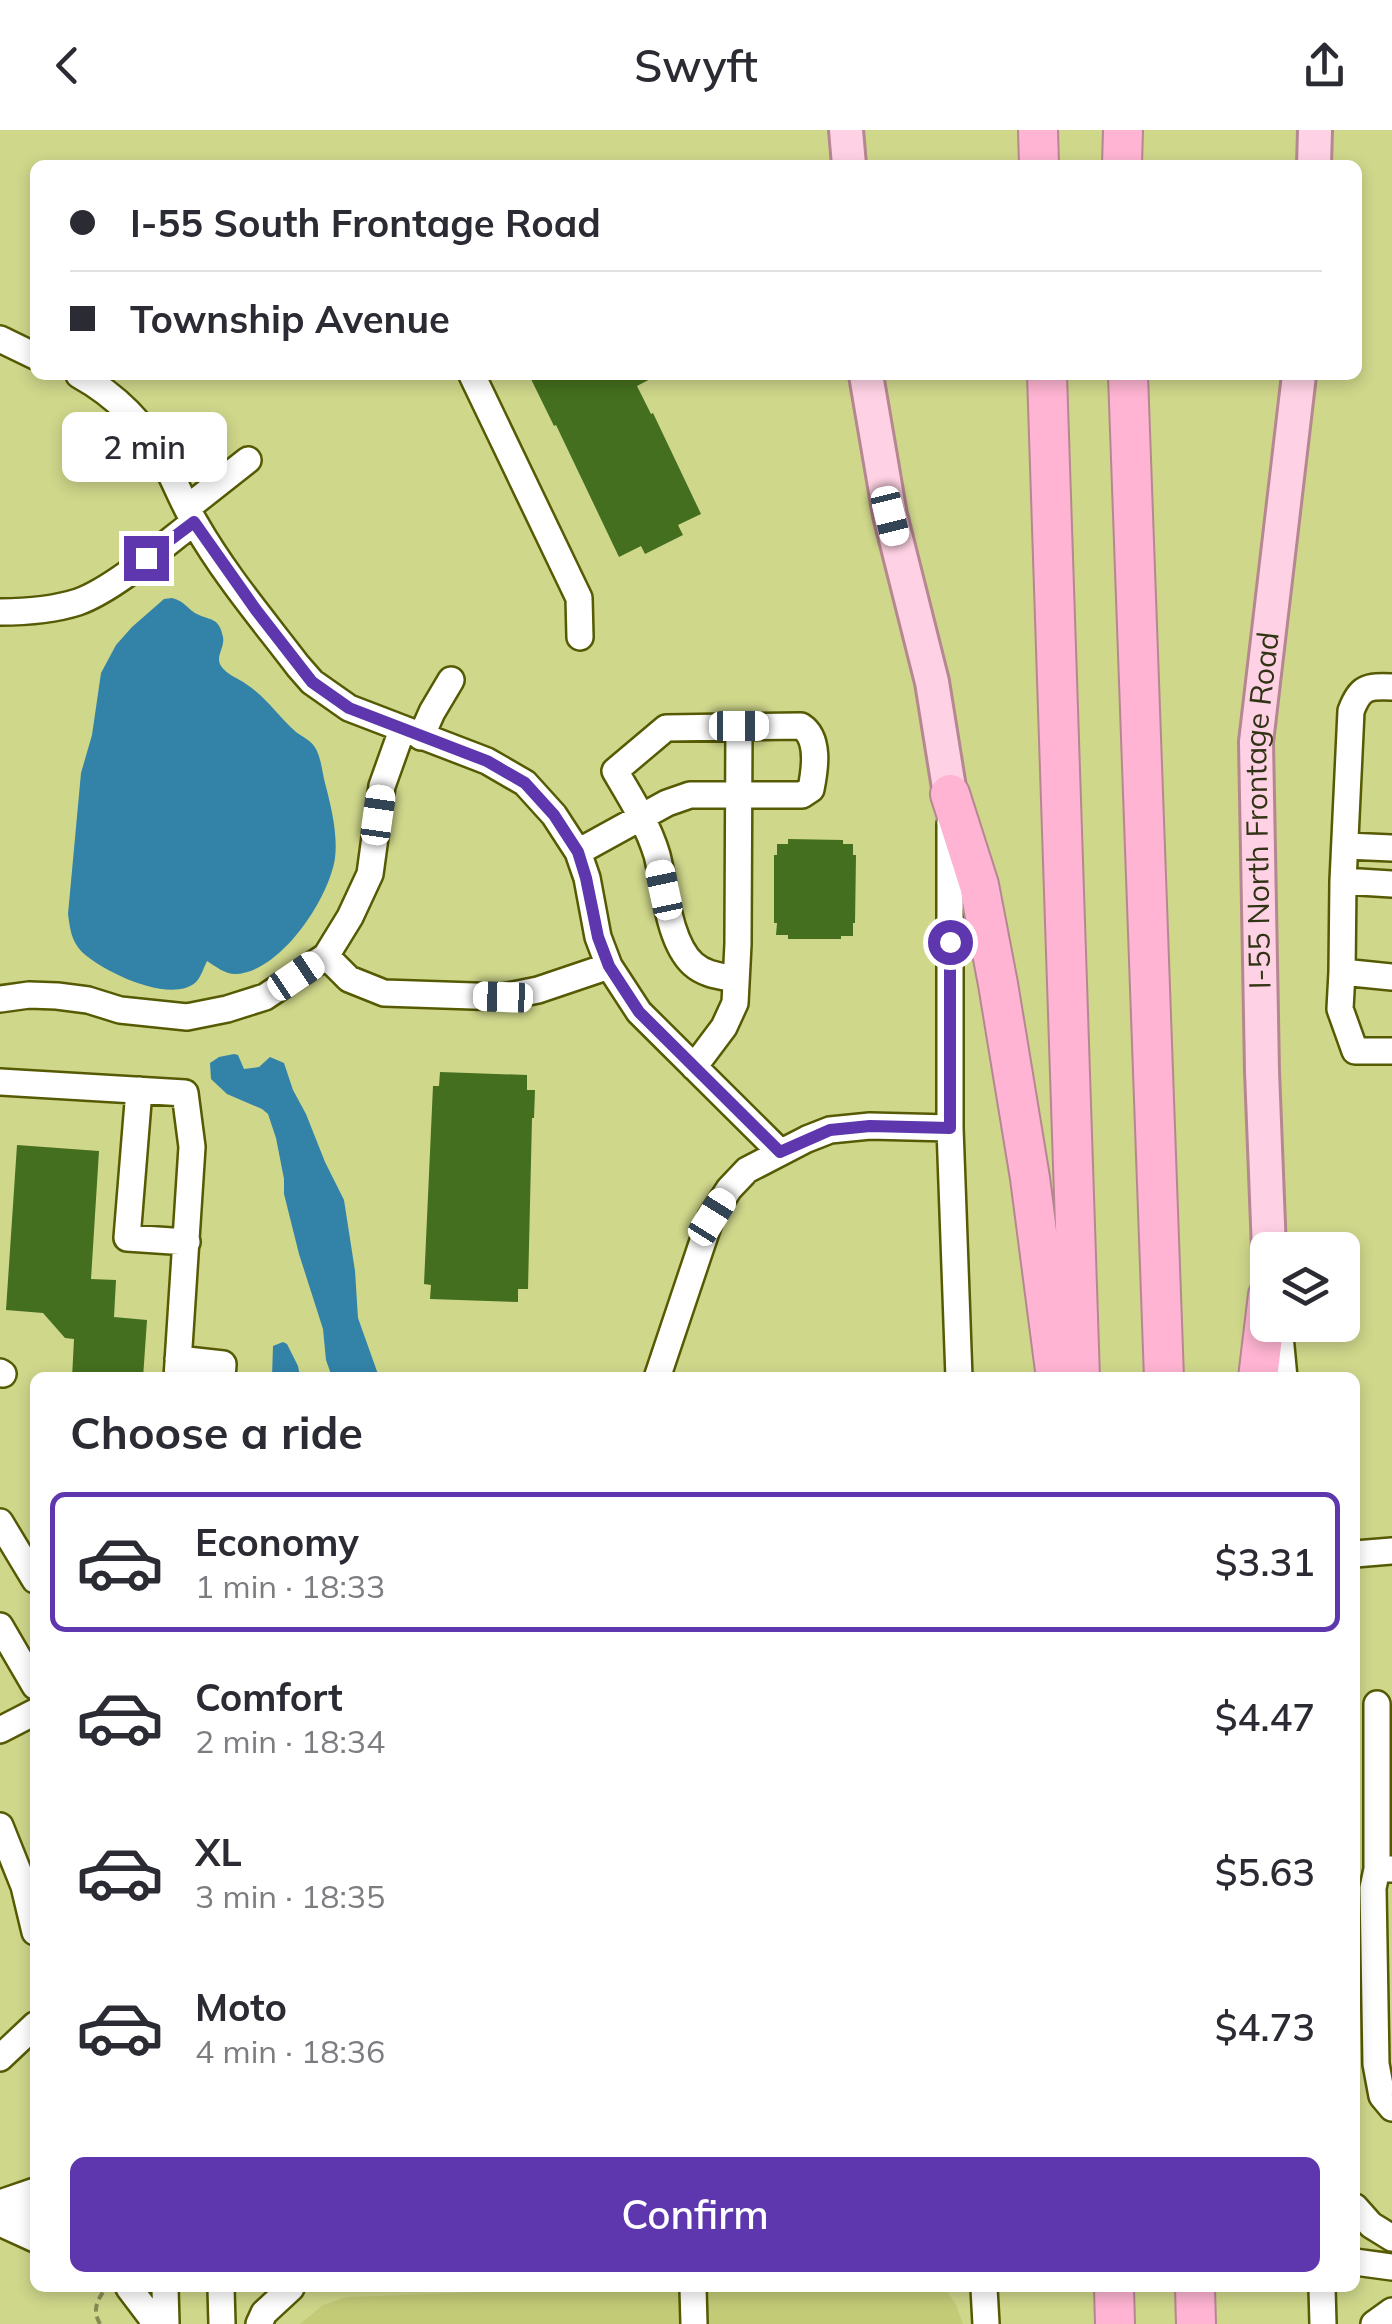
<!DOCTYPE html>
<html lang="en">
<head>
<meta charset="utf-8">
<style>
	:root { --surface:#fff; --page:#f7f7f7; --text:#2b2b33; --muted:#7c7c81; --line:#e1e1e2; --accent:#5e36ae }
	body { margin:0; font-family:Mulish,sans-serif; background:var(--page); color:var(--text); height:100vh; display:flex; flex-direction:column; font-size:38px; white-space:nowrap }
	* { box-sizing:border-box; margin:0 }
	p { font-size:32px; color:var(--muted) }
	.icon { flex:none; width:55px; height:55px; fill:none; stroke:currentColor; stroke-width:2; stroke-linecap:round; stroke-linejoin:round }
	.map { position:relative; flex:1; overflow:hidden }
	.side { position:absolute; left:30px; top:1242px; width:1330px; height:920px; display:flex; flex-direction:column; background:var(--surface); border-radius:15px; box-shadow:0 5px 15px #0003 }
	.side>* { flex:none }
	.banner { position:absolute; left:30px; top:30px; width:1332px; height:220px; border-radius:15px; box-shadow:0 5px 15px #0003; display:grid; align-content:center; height:220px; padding:0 40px; background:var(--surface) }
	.buttons { position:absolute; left:1250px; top:1102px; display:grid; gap:20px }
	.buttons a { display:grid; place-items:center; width:110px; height:110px; border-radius:15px; background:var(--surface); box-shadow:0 5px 15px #0003; font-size:50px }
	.end { position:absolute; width:45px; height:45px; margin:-22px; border:12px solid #5e36ae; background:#fff; box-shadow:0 0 0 5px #fff }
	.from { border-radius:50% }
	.bubble { position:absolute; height:70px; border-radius:15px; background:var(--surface); box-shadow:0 5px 15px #0003; font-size:32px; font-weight:600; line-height:70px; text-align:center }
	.car { position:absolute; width:30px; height:60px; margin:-30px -15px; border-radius:12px; box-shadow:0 0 8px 2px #0007; background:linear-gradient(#fff 24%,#345 0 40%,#fff 0 76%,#345 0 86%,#fff 0) }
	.banner b { display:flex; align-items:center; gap:35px; height:95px; font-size:38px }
	.banner b+b { border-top:2px solid var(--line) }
	.banner i { width:25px; height:25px; background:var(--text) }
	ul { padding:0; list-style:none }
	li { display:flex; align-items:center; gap:30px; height:140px; margin:0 20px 15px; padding:0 20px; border:5px solid transparent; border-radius:15px }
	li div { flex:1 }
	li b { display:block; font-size:38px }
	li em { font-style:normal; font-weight:600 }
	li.selected { border-color:var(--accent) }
	li>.icon { width:90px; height:90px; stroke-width:1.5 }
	h2 { padding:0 40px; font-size:45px; line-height:120px }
	.cta { display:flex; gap:20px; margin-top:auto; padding:20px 40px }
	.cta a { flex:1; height:115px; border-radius:15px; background:var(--accent); color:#fff; font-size:40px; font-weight:600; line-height:115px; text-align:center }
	header { display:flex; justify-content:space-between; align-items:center; height:130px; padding:0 40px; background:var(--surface); font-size:45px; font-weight:600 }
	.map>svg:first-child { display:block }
	.built { fill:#c3cb77 }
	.water { fill:#3382a8 }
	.building { fill:#446f1e }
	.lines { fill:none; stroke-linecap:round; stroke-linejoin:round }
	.minor-casing { stroke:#555a03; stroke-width:30 }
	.major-casing { stroke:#b68790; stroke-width:38 }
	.highway-casing { stroke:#b68790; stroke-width:42 }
	.path { stroke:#858b54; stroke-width:4; stroke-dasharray:8 5; stroke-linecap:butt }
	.minor { stroke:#fff; stroke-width:25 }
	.major { stroke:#fed2e4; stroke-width:32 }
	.highway { stroke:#feb4d2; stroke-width:38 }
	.route { stroke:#5e36ae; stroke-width:12 }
	.labels { text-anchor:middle; stroke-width:10; stroke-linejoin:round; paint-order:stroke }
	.street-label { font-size:30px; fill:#303314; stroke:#cfd78b }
</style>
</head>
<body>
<header><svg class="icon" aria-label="back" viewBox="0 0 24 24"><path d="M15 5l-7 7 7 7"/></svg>Swyft<svg class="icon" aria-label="share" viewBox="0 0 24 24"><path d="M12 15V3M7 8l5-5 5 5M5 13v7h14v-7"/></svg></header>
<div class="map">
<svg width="1392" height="2194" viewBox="0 0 1392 2194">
	<rect width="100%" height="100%" fill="#cfd78b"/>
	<!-- built -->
	<path class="built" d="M596 2158H945L956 2175 963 2194H300L323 2175 347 2167Z"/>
	<!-- water -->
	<path class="water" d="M172 468C186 472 186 478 197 484 211 491 219 487 223 507 225 518 215 526 221 536 227 545 238 548 246 554 265 566 279 587 296 602 301 606 310 610 314 616 321 625 322 642 325 653 331 676 338 704 335 728 329 769 280 843 235 844 225 844 215 836 207 831 204 837 201 847 196 852 171 875 101 841 81 821 71 810 70 798 68 784L81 643 92 605 101 543 116 515 132 497 164 469Z
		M234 924 238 925 244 939 259 937 270 927 284 933 293 960 306 984 325 1032 344 1070 355 1141 358 1188 379 1247H332L326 1230 323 1199 299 1124 284 1064V1049L276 1008 268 984 262 979 227 964 211 949 210 933 219 927Z
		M283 1212 287 1214 298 1236 300 1247H272L273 1216Z"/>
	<!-- building -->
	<path class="building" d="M529 245H658L637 256 651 284 653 283 701 384 678 395 683 405 645 424 641 416 619 427 556 295 554 296Z
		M788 709 843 710V714H853V725H856L855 793H853V806H841V809H788V805H776L777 793H774V725H777V714H788Z
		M440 942 527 945V960H535L534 988H532L528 1159H518V1172L430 1169 431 1155 424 1154 433 956H439Z
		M17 1015 99 1021 91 1149 116 1150 114 1187 147 1190 143 1248H72L74 1209 65 1208 43 1183 6 1180Z"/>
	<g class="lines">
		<defs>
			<path id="minor" d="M0 209 35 226
				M79 245C115 265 145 295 164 331 175 351 183 373 195 393 224 444 263 490 298 536L312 552 349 578 487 631 525 653 554 685 578 722 587 748 598 807 609 836 639 882 780 1022
				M472 245 579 468 580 507
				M187 378 248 330
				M0 482C26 482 53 480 78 472 114 459 163 416 194 392
				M1392 557C1367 556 1360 557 1351 581L1343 751 1342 842 1392 847
				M421 607 432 582 451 550
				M950 694V998L959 1248
				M1346 716 1392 718
				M578 722 667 673 690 665H802L811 659C815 639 820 608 801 596L666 598 615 641C631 668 648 695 657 725 665 756 668 811 693 834 705 845 721 846 736 849
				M1343 751 1392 754
				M326 826 349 849 384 863 503 867 538 860 609 836
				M1342 842 1340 879 1355 921H1392
				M0 869 29 865 57 866 88 870 120 880 187 887 227 879 265 867 326 826 350 787 370 744 382 656 402 600
				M694 937 724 897 735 873 738 814 739 596
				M0 952 185 963 192 1017 177 1248
				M139 960 127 1108 187 1112
				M1279 1195 1284 1248
				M178 1229 223 1234 222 1248
				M0 1242 3 1244
				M657 1248 711 1087 729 1059 747 1040 807 1009 830 1000 870 996 950 998
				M0 1392 35 1450
				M1355 1424 1392 1421
				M0 1496 35 1556
				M1377 1574V1739H1392
				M0 1600 35 1582
				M0 1696 24 1756 35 1802
				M1377 1739 1373 1758 1376 1934 1382 1966 1392 1978
				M0 1928 35 1895
				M0 2073 35 2061
				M1355 2077 1371 2095 1392 2108
				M0 2084 35 2087
				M0 2093 35 2109
				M1355 2132 1392 2137
				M129 2158 151 2187 153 2194
				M165 2158 166 2194
				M221 2158 222 2194
				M693 2158 694 2194
				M984 2158 986 2194
				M1322 2158 1323 2194
				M259 2194 264 2183 291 2158
				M1374 2194 1392 2181"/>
			<g id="major">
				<path d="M846 0 849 35"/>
				<path d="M1314 35 1315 0"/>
				<path d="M866 245 890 385 932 552 950 664"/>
				<path id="s1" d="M1269 1120 1262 941 1256 612 1299 245"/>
			</g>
			<path id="highway" d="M1038 0 1039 35
				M1122 35 1123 0
				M1047 245 1080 1248
				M1128 245 1164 1248
				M950 664 979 755 998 854 1030 1048 1056 1248
				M1258 1248 1268 1165
				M1114 2158 1115 2194
				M1195 2158 1196 2194"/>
		</defs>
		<!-- minor casing -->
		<use href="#minor" class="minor-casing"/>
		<!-- major casing -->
		<use href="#major" class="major-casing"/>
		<!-- highway casing -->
		<use href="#highway" class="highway-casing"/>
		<!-- path -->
		<path class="path" d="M100 2194C92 2180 97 2170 106 2158"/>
		<!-- minor -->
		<use href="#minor" class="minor"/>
		<!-- major -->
		<use href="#major" class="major"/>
		<!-- highway -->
		<use href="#highway" class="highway"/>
	</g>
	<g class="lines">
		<!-- route -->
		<path class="route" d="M146 428 194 392 256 480 312 552 349 578 487 631 525 653 554 685 578 722 586 748 598 807 609 836 639 882 780 1022 830 1000 870 996 950 998V812"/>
	</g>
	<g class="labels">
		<!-- street labels -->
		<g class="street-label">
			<text dy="10" stroke="none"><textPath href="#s1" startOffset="440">I-55 North Frontage Road</textPath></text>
		</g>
	</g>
</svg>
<div class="buttons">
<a><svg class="icon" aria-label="layers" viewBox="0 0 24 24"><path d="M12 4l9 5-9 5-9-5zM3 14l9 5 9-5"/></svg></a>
</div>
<i class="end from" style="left:950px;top:812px"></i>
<i class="end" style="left:146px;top:428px"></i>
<div class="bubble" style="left:62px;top:282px;width:165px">2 min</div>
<i class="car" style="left:890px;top:386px;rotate:166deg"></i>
<i class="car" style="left:739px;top:596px;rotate:90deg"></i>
<i class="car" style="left:378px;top:685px;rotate:8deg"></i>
<i class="car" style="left:664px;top:760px;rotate:348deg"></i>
<i class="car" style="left:296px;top:846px;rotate:56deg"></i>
<i class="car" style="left:503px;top:867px;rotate:272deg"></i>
<i class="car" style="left:712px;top:1087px;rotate:32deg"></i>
<div class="banner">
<b><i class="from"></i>I-55 South Frontage Road</b>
<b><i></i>Township Avenue</b>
</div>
<section class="side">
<h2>Choose a ride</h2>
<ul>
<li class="selected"><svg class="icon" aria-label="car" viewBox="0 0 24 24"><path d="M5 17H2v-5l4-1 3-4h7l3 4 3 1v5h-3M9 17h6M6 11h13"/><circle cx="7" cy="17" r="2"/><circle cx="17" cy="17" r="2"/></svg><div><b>Economy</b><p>1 min · 18:33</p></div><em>$3.31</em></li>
<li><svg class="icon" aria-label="car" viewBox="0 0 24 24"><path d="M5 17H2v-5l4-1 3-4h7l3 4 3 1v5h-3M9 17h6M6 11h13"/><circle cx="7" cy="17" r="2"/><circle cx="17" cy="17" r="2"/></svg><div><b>Comfort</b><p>2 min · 18:34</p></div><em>$4.47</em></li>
<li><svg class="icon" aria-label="car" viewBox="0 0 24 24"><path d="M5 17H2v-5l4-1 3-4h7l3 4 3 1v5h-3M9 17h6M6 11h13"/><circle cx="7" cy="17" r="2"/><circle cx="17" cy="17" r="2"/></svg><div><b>XL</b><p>3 min · 18:35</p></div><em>$5.63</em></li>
<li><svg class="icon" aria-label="car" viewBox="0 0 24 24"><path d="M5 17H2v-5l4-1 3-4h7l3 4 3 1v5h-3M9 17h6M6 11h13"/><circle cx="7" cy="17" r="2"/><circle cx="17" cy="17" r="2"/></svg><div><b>Moto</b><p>4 min · 18:36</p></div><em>$4.73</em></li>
</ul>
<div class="cta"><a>Confirm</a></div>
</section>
</div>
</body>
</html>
